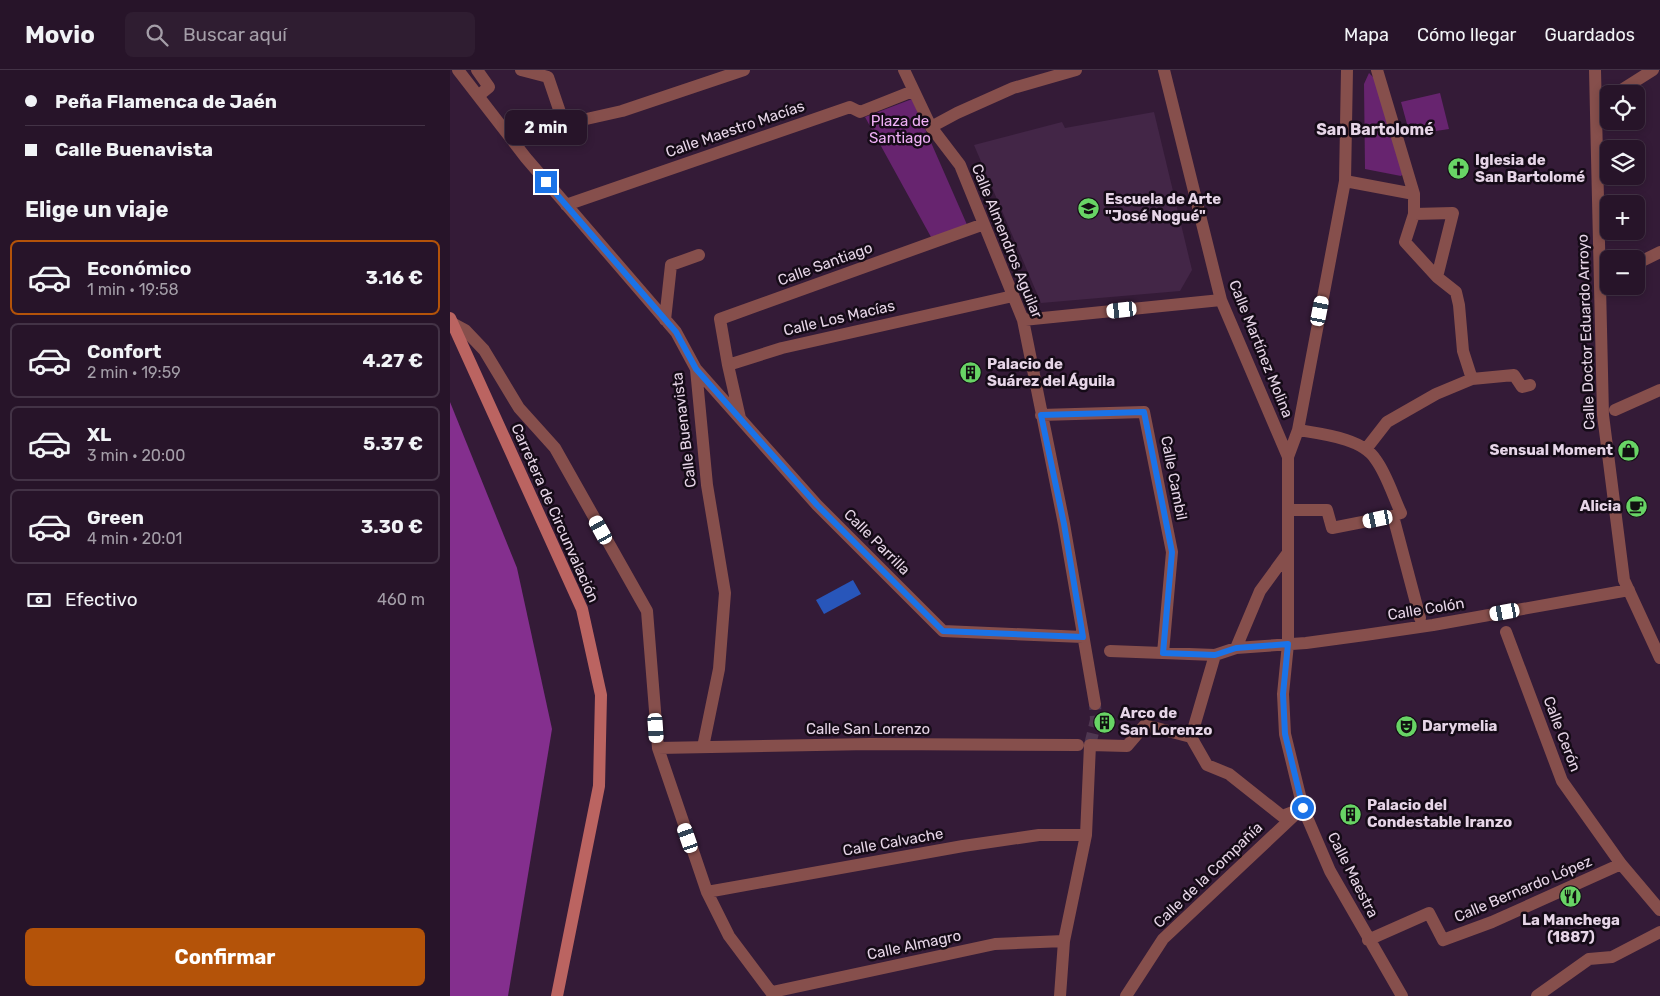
<!DOCTYPE html>
<html lang="es">
<head>
<meta charset="utf-8">
<style>
	:root { --surface:#271429; --page:#2f1d31; --text:#f1f3f6; --muted:#a49ea8; --line:#433346; --accent:#b45309 }
	body { margin:0; font-family:Rubik,sans-serif; background:var(--page); color:var(--text); height:100vh; display:flex; flex-direction:column; font-size:19px; white-space:nowrap }
	* { box-sizing:border-box; margin:0 }
	p { font-size:16px; color:var(--muted) }
	.icon { flex:none; width:28px; height:28px; fill:none; stroke:currentColor; stroke-width:2; stroke-linecap:round; stroke-linejoin:round }
	.map { position:relative; flex:1; overflow:hidden }
	.sheet { display:flex; flex-direction:column; background:var(--surface); width:450px }
	.sheet>* { flex:none }
	.banner { display:grid; align-content:center; height:110px; padding:0 25px; background:var(--surface) }
	.controls { position:absolute; left:1150px; top:15px; display:grid; gap:10px }
	.controls a { display:grid; place-items:center; width:45px; height:45px; border-radius:8px; background:var(--surface); box-shadow:0 2px 8px #0003,0 0 0 1px var(--line); font-size:25px }
	.end { position:absolute; width:22px; height:22px; margin:-11px; border:6px solid #1a73e8; background:#fff; box-shadow:0 0 0 2px #fff }
	.from { border-radius:50% }
	.bubble { position:absolute; height:35px; border-radius:8px; background:var(--surface); box-shadow:0 2px 8px #0003,0 0 0 1px var(--line); font-size:16px; font-weight:700; line-height:35px; text-align:center }
	.car { position:absolute; width:15px; height:30px; margin:-15px -8px; border-radius:6px; box-shadow:0 0 4px 1px #0007; background:linear-gradient(#fff 24%,#345 0 40%,#fff 0 76%,#345 0 86%,#fff 0) }
	.banner b { display:flex; align-items:center; gap:18px; height:48px; font-size:19px }
	.banner b+b { border-top:1px solid var(--line) }
	.banner i { width:12px; height:12px; background:var(--text) }
	ul { padding:0; list-style:none }
	li { display:flex; align-items:center; gap:15px; height:75px; margin:0 10px 8px; padding:0 15px; border:2px solid var(--line); border-radius:8px }
	li div { flex:1 }
	li b { display:block; font-size:19px }
	li em { font-style:normal; font-weight:700 }
	li.active { border-color:var(--accent) }
	li>.icon { width:45px; height:45px; stroke-width:1.5 }
	h2 { padding:0 25px; font-size:22px; line-height:60px }
	.pay { display:flex; align-items:center; gap:12px; height:55px; padding:0 25px; font-size:19px }
	.pay p { margin-inline-start:auto }
	.button { display:flex; gap:10px; margin-top:auto; padding:10px 25px }
	.button a { flex:1; height:58px; border-radius:8px; background:var(--accent); color:#fff; font-size:20px; font-weight:700; line-height:58px; text-align:center }
	header { display:flex; align-items:center; gap:30px; box-sizing:border-box; height:70px; padding:0 25px; background:var(--surface); border-bottom:1px solid var(--line) }
	header strong { font-size:24px }
	nav { display:flex; gap:28px; margin-inline-start:auto; font-size:18px }
	.search { width:350px; height:45px; background:var(--page); display:flex; align-items:center; gap:12px; box-sizing:border-box; padding:0 18px; border-radius:8px; color:var(--muted); font-size:19px }
	main { display:flex; flex:1; min-height:0 }
	.map>svg:first-child { display:block }
	.built { fill:#432647 }
	.green { fill:#67246f }
	.forest { fill:#842f8e }
	.water { fill:#2856ba }
	.lines { fill:none; stroke-linecap:round; stroke-linejoin:round }
	.street-tunnel { stroke:#4f3751; stroke-width:12; stroke-dasharray:12 6; stroke-linecap:butt }
	.street { stroke:#864f4c; stroke-width:12 }
	.secondary { stroke:#bb6461; stroke-width:12 }
	.route { stroke:#1a73e8; stroke-width:6 }
	.labels { text-anchor:middle; stroke-width:5; stroke-linejoin:round; paint-order:stroke }
	.park-label { font-size:15px; fill:#efb0f6; stroke:#150b17 }
	.street-label { font-size:15px; fill:#e6d5e7; stroke:#150b17 }
	.poi-label { font-size:15px; font-weight:bold; fill:#e6d5e7; stroke:#150b17; text-anchor:start }
	.neighbourhood-label { font-size:16px; font-weight:bold; fill:#e6d5e7; stroke:#150b17 }
</style>
</head>
<body>
<header>
<strong>Movio</strong>
<div class="search"><svg class="icon" aria-label="search" viewBox="0 0 24 24"><circle cx="10" cy="10" r="6"/><path d="M15 15l6 6"/></svg>Buscar aquí</div>
<nav><a>Mapa</a><a>Cómo llegar</a><a>Guardados</a></nav>
</header>
<main>
<section class="sheet">
<div class="banner">
<b><i class="from"></i>Peña Flamenca de Jaén</b>
<b><i></i>Calle Buenavista</b>
</div>
<h2>Elige un viaje</h2>
<ul>
<li class="active"><svg class="icon" aria-label="car" viewBox="0 0 24 24"><path d="M5 17H2v-5l4-1 3-4h7l3 4 3 1v5h-3M9 17h6M6 11h13"/><circle cx="7" cy="17" r="2"/><circle cx="17" cy="17" r="2"/></svg><div><b>Económico</b><p>1 min · 19:58</p></div><em>3.16 €</em></li>
<li><svg class="icon" aria-label="car" viewBox="0 0 24 24"><path d="M5 17H2v-5l4-1 3-4h7l3 4 3 1v5h-3M9 17h6M6 11h13"/><circle cx="7" cy="17" r="2"/><circle cx="17" cy="17" r="2"/></svg><div><b>Confort</b><p>2 min · 19:59</p></div><em>4.27 €</em></li>
<li><svg class="icon" aria-label="car" viewBox="0 0 24 24"><path d="M5 17H2v-5l4-1 3-4h7l3 4 3 1v5h-3M9 17h6M6 11h13"/><circle cx="7" cy="17" r="2"/><circle cx="17" cy="17" r="2"/></svg><div><b>XL</b><p>3 min · 20:00</p></div><em>5.37 €</em></li>
<li><svg class="icon" aria-label="car" viewBox="0 0 24 24"><path d="M5 17H2v-5l4-1 3-4h7l3 4 3 1v5h-3M9 17h6M6 11h13"/><circle cx="7" cy="17" r="2"/><circle cx="17" cy="17" r="2"/></svg><div><b>Green</b><p>4 min · 20:01</p></div><em>3.30 €</em></li>
</ul>
<div class="pay"><svg class="icon" aria-label="cash" viewBox="0 0 24 24"><path d="M3 7h18v10H3z"/><circle cx="12" cy="12" r="2"/></svg>Efectivo<p>460 m</p></div>
<div class="button"><a>Confirmar</a></div>
</section>
<div class="map">
<svg width="1210" height="926" viewBox="0 0 1210 926">
	<rect width="100%" height="100%" fill="#341b37"/>
	<!-- built -->
	<path class="built" d="M704 42 742 200 730 221 591 233 524 75 612 52 615 58Z"/>
	<!-- green -->
	<path class="green" d="M919 3 930 14 957 99 951 106 915 99 914 14Z
		M990 23 999 59 960 65 951 32Z
		M462 29 518 157 481 167 415 47Z"/>
	<!-- forest -->
	<path class="forest" d="M0 332 67 498 102 659 58 926H0Z"/>
	<!-- water -->
	<path class="water" d="M403 510 411 524 374 544 366 530Z"/>
	<g class="lines">
		<!-- street-tunnel -->
		<path class="street-tunnel" d="M640 675 646 650 645 634"/>
		<!-- street -->
		<path class="street" d="M8 0 76 88 226 262 246 299 257 415 275 523 269 599 253 677
			M27 0 39 17 28 26
			M71 0 98 7 114 54 172 41 294 0
			M454 0 481 57 510 95 573 250 614 454 645 634
			M714 0 771 230 838 387V574L833 624 835 664 853 738 880 801 952 926
			M927 0 964 124V144L955 172 987 207 1006 222 1009 235 1013 281 1022 309
			M1145 0 1153 345 1174 510 1210 588
			M1165 24 1203 0
			M481 57 507 43 563 18 626 0
			M895 111 964 124
			M116 135 400 37 410 42 463 21
			M964 144 1003 143 987 207
			M1186 194 1210 182
			M215 250 221 195 249 185
			M573 250 771 230
			M2 253 15 260 34 280 69 338 105 378 197 541 208 678 257 822 279 866 324 926
			M278 295 270 249 534 154
			M246 299 367 435 493 561 633 567
			M1165 340 1210 320
			M591 345 694 342 722 482 713 583
			M290 348 278 295 332 278 563 226
			M848 360C871 364 913 368 926 390 937 405 943 426 951 443L943 446
			M916 379 937 352 986 324 1022 309 1064 305 1072 317 1080 315
			M838 387 848 360 895 111 897 0
			M838 440H877L882 458 943 446 970 548
			M1056 562 1112 711 1171 794 1210 840
			M786 578 810 521 837 484
			M660 581 765 585 786 578 856 573 915 565 983 555 1179 520
			M741 667 765 585
			M208 678 420 674 628 675
			M257 822 513 776 589 765H636
			M918 870 979 843 993 870 1042 852 1171 794
			M322 922 545 874 614 871
			M610 926 614 871 636 765 640 675 677 676 695 655 741 667 757 695 779 704 832 746 853 738
			M676 926 713 869 847 743
			M1087 926 1139 889 1162 887 1210 862"/>
		<!-- secondary -->
		<path class="secondary" d="M0 248 132 539 151 625 149 716 107 926"/>
	</g>
	<g class="lines">
		<!-- route -->
		<path class="route" d="M96 112 226 262 246 299 367 435 493 561 633 567 614 454 591 345 694 342 722 482 713 583 765 585 786 578 838 574 833 624 835 664 853 738"/>
	</g>
	<!-- icons -->
	<defs>
		<symbol id="church-disc" viewBox="-11 -11 22 22"><circle r="9.5" fill="#68d465" stroke="#150b17"/><path d="M-1.2-6h2.4v3.5h3.3v2.4h-3.3V6h-2.4V-.1h-3.3v-2.4h3.3Z" fill="#111"/></symbol>
		<symbol id="school-disc" viewBox="-11 -11 22 22"><circle r="9.5" fill="#68d465" stroke="#150b17"/><path d="M0-5L7-2L0 1L-7-2ZM-4 1L0 2.5L4 1V4Q0 6-4 4Z" fill="#111"/></symbol>
		<symbol id="building-disc" viewBox="-11 -11 22 22"><circle r="9.5" fill="#68d465" stroke="#150b17"/><path d="M-4-6H4V6H1V3H-1V6H-4ZM-2.5-4.3h1.7v1.8h-1.7ZM.8-4.3h1.7v1.8H.8ZM-2.5-1h1.7V.8h-1.7ZM.8-1h1.7V.8H.8Z" fill="#111"/></symbol>
		<symbol id="shop-disc" viewBox="-11 -11 22 22"><circle r="9.5" fill="#68d465" stroke="#150b17"/><path d="M-5-2.5h2.3a2.7 3.5 0 0 1 5.4 0H5L5.5 6h-11ZM-1.5-2.5h3a1.5 2.3 0 0 0-3 0Z" fill="#111"/></symbol>
		<symbol id="cafe-disc" viewBox="-11 -11 22 22"><circle r="9.5" fill="#68d465" stroke="#150b17"/><path d="M-5.5-4.5H6V0H3Q3 3.5 0 3.5H-2.5Q-5.5 3.5-5.5 0ZM3-3.2v2h1.7v-2ZM-6 4.5H4V6H-6Z" fill="#111"/></symbol>
		<symbol id="theatre-disc" viewBox="-11 -11 22 22"><circle r="9.5" fill="#68d465" stroke="#150b17"/><path d="M-5-5.5Q0-4 5-5.5V0Q5 5 0 6Q-5 5-5 0ZM-3.3-2.5H-1v1.5H-3.3ZM1-2.5H3.3v1.5H1ZM-2.8 1Q0 5.5 2.8 1Z" fill="#111"/></symbol>
		<symbol id="restaurant-disc" viewBox="-11 -11 22 22"><circle r="9.5" fill="#68d465" stroke="#150b17"/><path d="M-5-6h1v4h1v-4h1v4h1v-4h1v5L-1.5 .5V6h-2V.5L-5-1ZM5-6V6H3V1.5H1.5Q1.5-4 5-6Z" fill="#111"/></symbol>
	</defs>
	<g fill-rule="evenodd">
		<use href="#church-disc" x="996" y="86" width="25" height="25"/>
		<use href="#school-disc" x="626" y="126" width="25" height="25"/>
		<use href="#building-disc" x="508" y="290" width="25" height="25"/>
		<use href="#shop-disc" x="1166" y="368" width="25" height="25"/>
		<use href="#cafe-disc" x="1174" y="424" width="25" height="25"/>
		<use href="#building-disc" x="642" y="640" width="25" height="25"/>
		<use href="#theatre-disc" x="944" y="644" width="25" height="25"/>
		<use href="#building-disc" x="888" y="732" width="25" height="25"/>
		<use href="#restaurant-disc" x="1108" y="814" width="25" height="25"/>
	</g>
	<g class="labels">
		<!-- park labels -->
		<g class="park-label">
			<text x="450" y="56">Plaza de<tspan x="450" dy="17">Santiago</tspan></text>
		</g>
		<!-- street labels -->
		<g class="street-label">
			<text transform="translate(285 59) rotate(-19)" y="5">Calle Maestro Macías</text>
			<text transform="translate(557 171) rotate(68)" y="5">Calle Almendros Aguilar</text>
			<text transform="translate(375 194) rotate(-20)" y="5">Calle Santiago</text>
			<text transform="translate(389 248) rotate(-13)" y="5">Calle Los Macías</text>
			<text transform="translate(1136 262) rotate(-92)" y="5">Calle Doctor Eduardo Arroyo</text>
			<text transform="translate(811 279) rotate(68)" y="5">Calle Martínez Molina</text>
			<text transform="translate(234 360) rotate(-97)" y="5">Calle Buenavista</text>
			<text transform="translate(724 408) rotate(79)" y="5">Calle Cambil</text>
			<text transform="translate(105 443) rotate(66)" y="5">Carretera de Circunvalación</text>
			<text transform="translate(427 472) rotate(45)" y="5">Calle Parrilla</text>
			<text transform="translate(976 539) rotate(-9)" y="5">Calle Colón</text>
			<text x="418" y="664">Calle San Lorenzo</text>
			<text transform="translate(1112 664) rotate(69)" y="5">Calle Cerón</text>
			<text transform="translate(443 772) rotate(-10)" y="5">Calle Calvache</text>
			<text transform="translate(758 805) rotate(-44)" y="5">Calle de la Compañía</text>
			<text transform="translate(903 805) rotate(63)" y="5">Calle Maestra</text>
			<text transform="translate(1073 819) rotate(-23)" y="5">Calle Bernardo López</text>
			<text transform="translate(464 875) rotate(-12)" y="5">Calle Almagro</text>
		</g>
		<!-- poi labels -->
		<g class="poi-label">
			<text x="1025" y="95">Iglesia de<tspan x="1025" dy="17">San Bartolomé</tspan></text>
			<text x="655" y="134">Escuela de Arte<tspan x="655" dy="17">"José Nogué"</tspan></text>
			<text x="537" y="299">Palacio de<tspan x="537" dy="17">Suárez del Águila</tspan></text>
			<text x="1163" y="385" text-anchor="end">Sensual Moment</text>
			<text x="1171" y="441" text-anchor="end">Alicia</text>
			<text x="670" y="648">Arco de<tspan x="670" dy="17">San Lorenzo</tspan></text>
			<text x="972" y="661">Darymelia</text>
			<text x="917" y="740">Palacio del<tspan x="917" dy="17">Condestable Iranzo</tspan></text>
			<text x="1121" y="855" text-anchor="middle">La Manchega<tspan x="1121" dy="17">(1887)</tspan></text>
		</g>
		<!-- neighbourhood labels -->
		<g class="neighbourhood-label">
			<text x="925" y="65">San Bartolomé</text>
		</g>
	</g>
</svg>
<div class="controls">
<a><svg class="icon" aria-label="locate" viewBox="0 0 24 24"><circle cx="12" cy="12" r="6"/><path d="M12 2v4M12 18v4M2 12h4M18 12h4"/></svg></a>
<a><svg class="icon" aria-label="layers" viewBox="0 0 24 24"><path d="M12 4l9 5-9 5-9-5zM3 14l9 5 9-5"/></svg></a>
<a>+</a>
<a>−</a>
</div>
<i class="end from" style="left:853px;top:738px"></i>
<i class="end" style="left:96px;top:112px"></i>
<div class="bubble" style="left:55px;top:40px;width:82px">2 min</div>
<i class="car" style="left:672px;top:240px;rotate:264deg"></i>
<i class="car" style="left:870px;top:241px;rotate:11deg"></i>
<i class="car" style="left:928px;top:449px;rotate:258deg"></i>
<i class="car" style="left:151px;top:460px;rotate:331deg"></i>
<i class="car" style="left:1055px;top:542px;rotate:260deg"></i>
<i class="car" style="left:206px;top:658px;rotate:176deg"></i>
<i class="car" style="left:238px;top:768px;rotate:341deg"></i>
</div>
</main>
</body>
</html>
